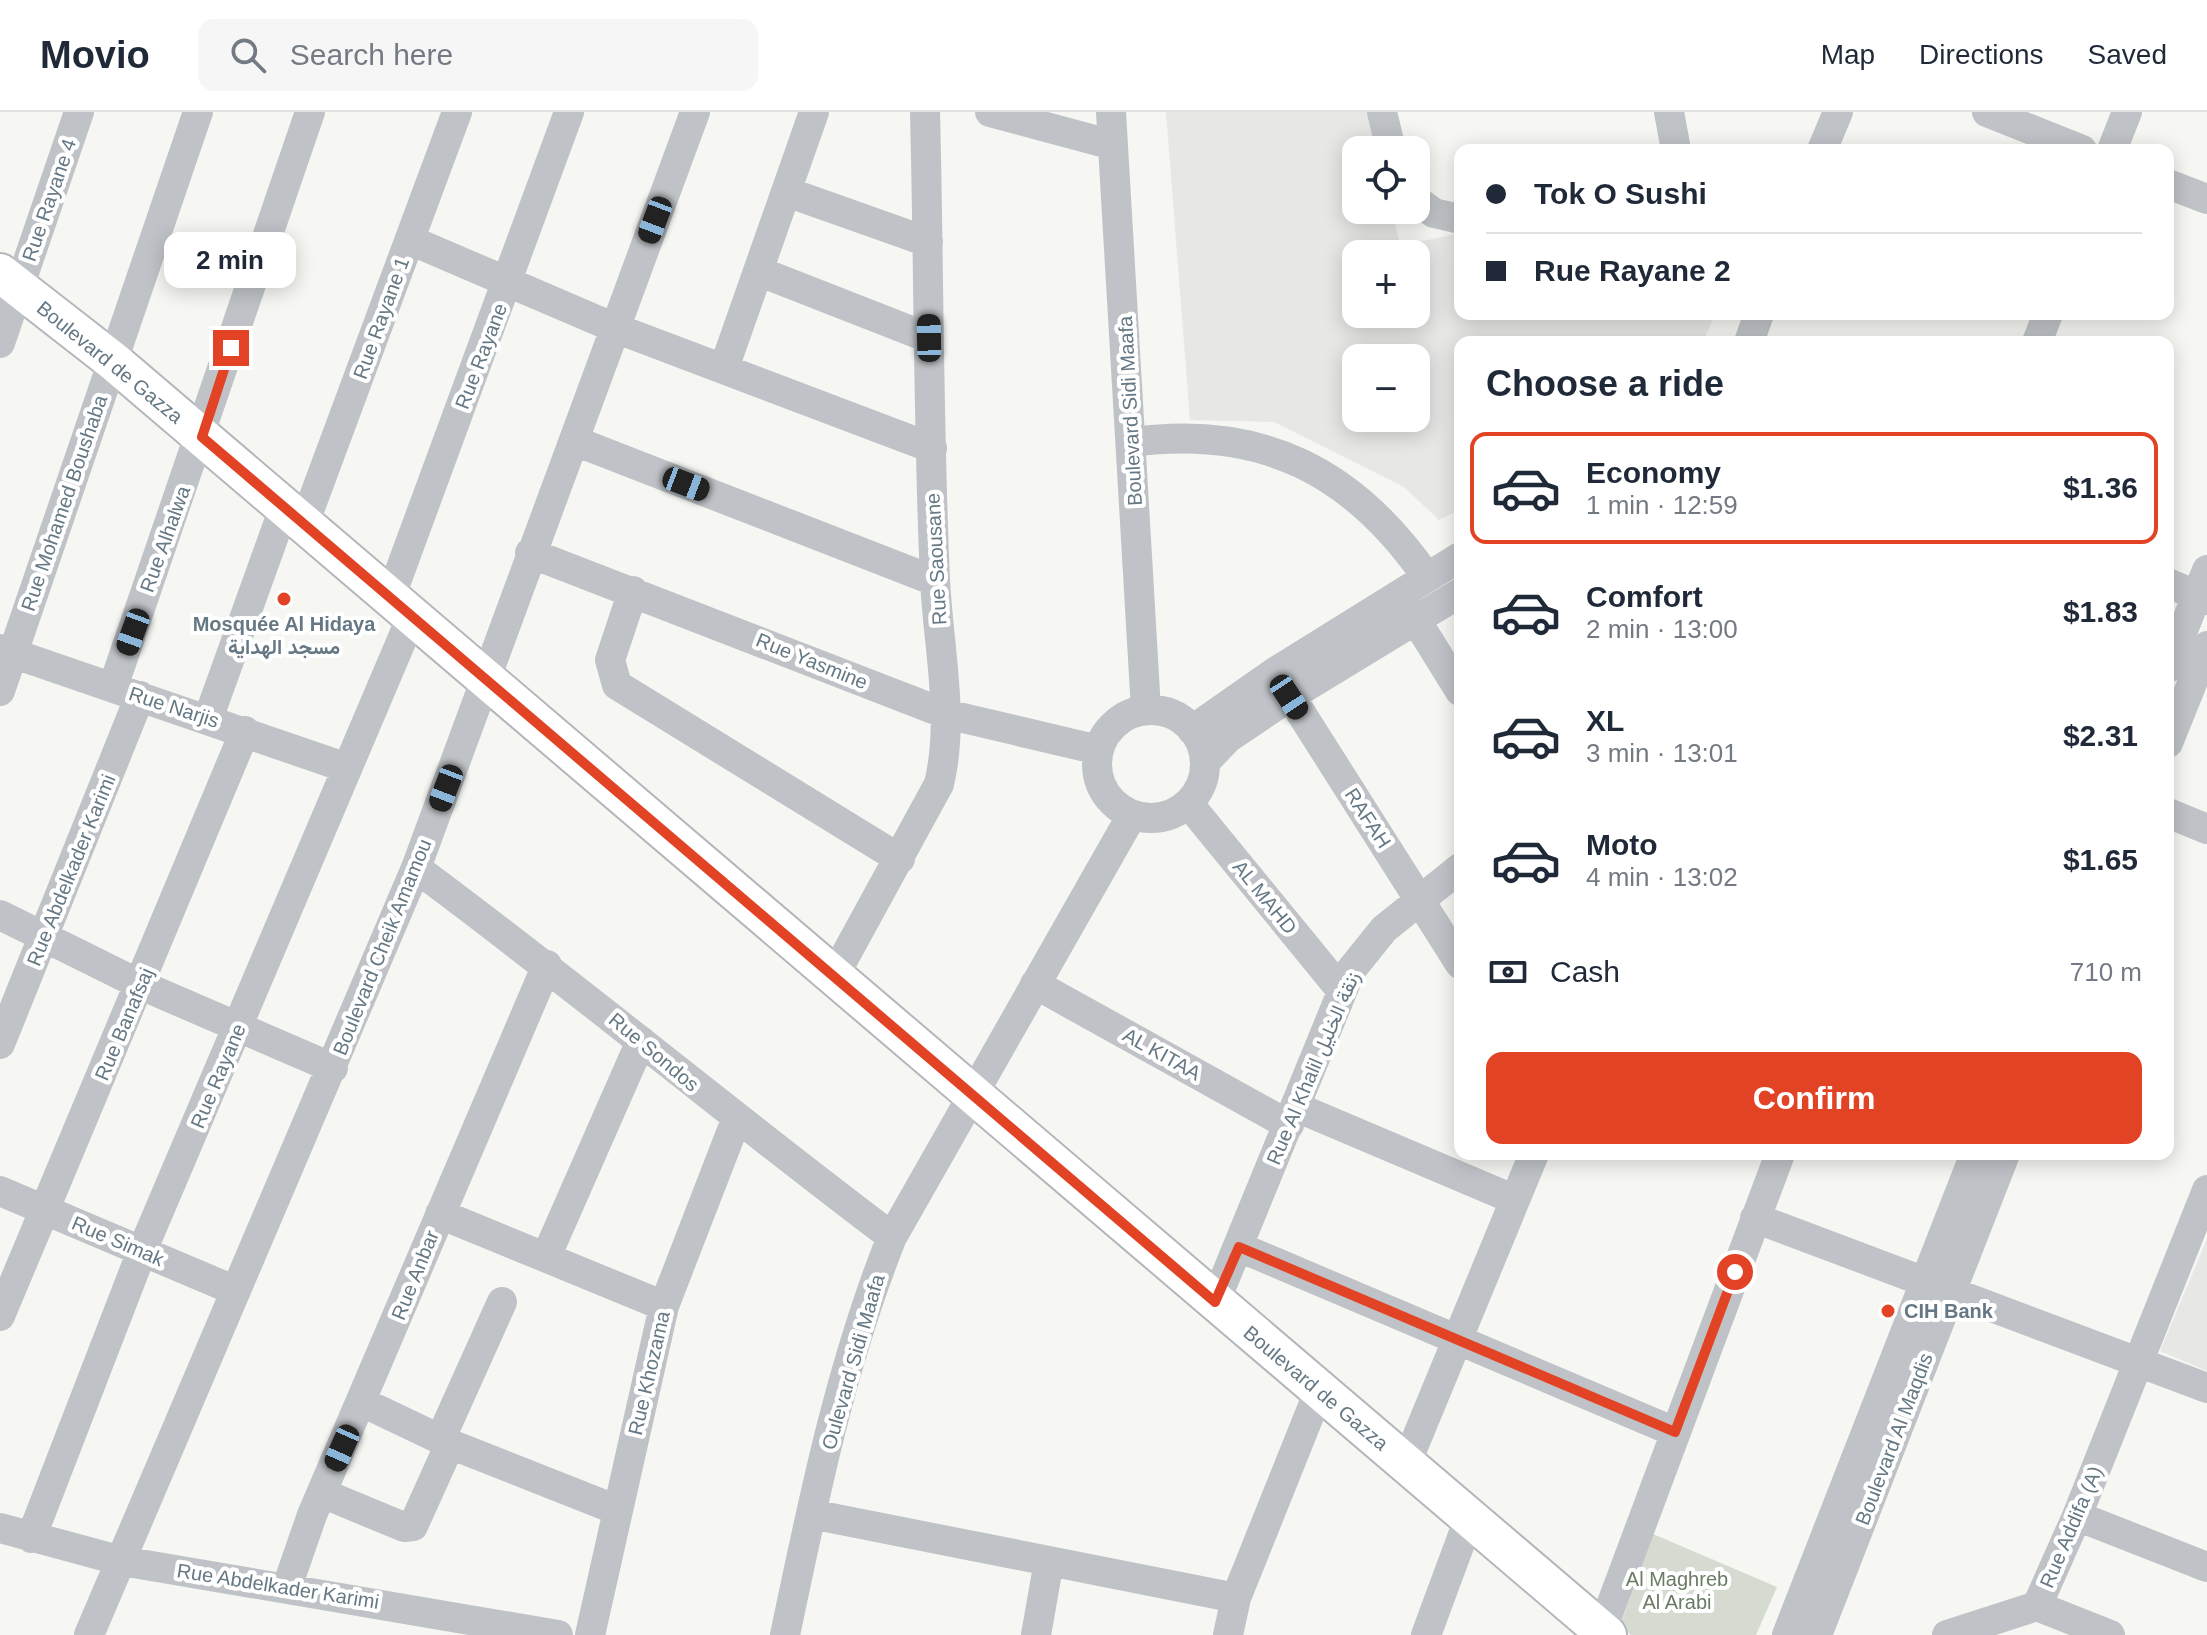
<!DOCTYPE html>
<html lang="en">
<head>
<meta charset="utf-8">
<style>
	:root { --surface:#fff; --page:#f6f6f7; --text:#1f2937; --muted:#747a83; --line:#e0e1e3; --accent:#e34325 }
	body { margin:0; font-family:Helvetica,Vazirmatn,sans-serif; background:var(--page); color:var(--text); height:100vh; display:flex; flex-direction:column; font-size:30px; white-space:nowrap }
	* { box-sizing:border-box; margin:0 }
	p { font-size:26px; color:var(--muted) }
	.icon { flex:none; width:44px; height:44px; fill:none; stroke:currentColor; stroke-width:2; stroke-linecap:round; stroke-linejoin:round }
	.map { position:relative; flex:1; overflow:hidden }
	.drawer { position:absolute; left:1454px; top:224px; width:720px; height:824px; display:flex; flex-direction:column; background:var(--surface); border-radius:16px; box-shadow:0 4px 20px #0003 }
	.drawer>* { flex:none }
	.banner { position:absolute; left:1454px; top:32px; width:720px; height:176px; border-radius:16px; box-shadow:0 4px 20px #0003; display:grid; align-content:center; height:176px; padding:0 32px; background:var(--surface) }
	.fabs { position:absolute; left:1342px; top:24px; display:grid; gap:16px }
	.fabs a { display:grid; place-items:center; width:88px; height:88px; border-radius:16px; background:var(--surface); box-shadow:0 4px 20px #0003; font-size:40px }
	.end { position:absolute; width:36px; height:36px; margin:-18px; border:10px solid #e34325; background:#fff; box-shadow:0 0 0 4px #fff }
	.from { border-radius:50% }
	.bubble { position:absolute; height:56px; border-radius:16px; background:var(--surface); box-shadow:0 4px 20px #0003; font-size:26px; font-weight:600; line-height:56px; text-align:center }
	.car { position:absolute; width:24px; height:48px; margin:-24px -12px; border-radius:10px; box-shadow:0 0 6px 2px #0007; background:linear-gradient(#222 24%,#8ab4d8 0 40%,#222 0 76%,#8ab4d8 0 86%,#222 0) }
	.banner b { display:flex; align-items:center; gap:28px; height:76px; font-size:30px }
	.banner b+b { border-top:2px solid var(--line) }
	.banner i { width:20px; height:20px; background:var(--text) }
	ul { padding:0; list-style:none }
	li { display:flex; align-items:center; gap:24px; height:112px; margin:0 16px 12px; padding:0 16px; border:4px solid transparent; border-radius:16px }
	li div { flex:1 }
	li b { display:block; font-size:30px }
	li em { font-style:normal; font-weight:600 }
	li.current { border-color:var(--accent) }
	li>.icon { width:72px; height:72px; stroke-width:1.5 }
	h2 { padding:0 32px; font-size:36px; line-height:96px }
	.pay { display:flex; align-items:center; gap:20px; height:88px; padding:0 32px; font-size:30px }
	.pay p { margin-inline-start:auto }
	.action { display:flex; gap:16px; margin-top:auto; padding:16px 32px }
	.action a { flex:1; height:92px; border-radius:16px; background:var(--accent); color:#fff; font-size:32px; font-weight:600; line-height:92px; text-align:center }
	header { display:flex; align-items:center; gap:48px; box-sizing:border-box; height:112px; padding:0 40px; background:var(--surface); border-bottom:2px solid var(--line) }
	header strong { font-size:38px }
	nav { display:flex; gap:44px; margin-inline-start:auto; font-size:28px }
	.search { width:560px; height:72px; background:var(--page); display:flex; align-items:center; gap:20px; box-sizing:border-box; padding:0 28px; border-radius:16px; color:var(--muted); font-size:30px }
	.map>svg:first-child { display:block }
	.built { fill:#e7e7e6; fill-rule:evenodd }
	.green { fill:#d6dbd2 }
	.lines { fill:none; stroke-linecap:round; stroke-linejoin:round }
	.major-casing { stroke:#b2b7bb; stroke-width:42 }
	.minor { stroke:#bfc3c7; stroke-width:30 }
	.major { stroke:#fff; stroke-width:38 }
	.route { stroke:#e34325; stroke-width:10 }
	.poi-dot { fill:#e34325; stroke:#fff; stroke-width:3 }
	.labels { text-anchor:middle; stroke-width:8; stroke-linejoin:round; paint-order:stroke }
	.street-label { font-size:20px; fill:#657884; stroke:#fff }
	.poi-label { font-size:20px; font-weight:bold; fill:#657884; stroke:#fff }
	.park-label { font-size:20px; fill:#6a7b64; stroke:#fff }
</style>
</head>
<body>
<header>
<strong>Movio</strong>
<div class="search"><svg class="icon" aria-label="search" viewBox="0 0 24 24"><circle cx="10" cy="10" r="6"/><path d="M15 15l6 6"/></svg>Search here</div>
<nav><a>Map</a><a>Directions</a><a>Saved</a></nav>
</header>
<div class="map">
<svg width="2207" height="1523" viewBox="0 0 2207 1523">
	<rect width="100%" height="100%" fill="#f6f6f2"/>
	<!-- built -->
	<path class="built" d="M1166 0H1372L1380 38H1356V98H1392L1400 134 1460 121V202H1715L1703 230H1460V398L1439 408 1404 375 1274 310 1190 308ZM1356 142H1416V202H1356ZM1356 246H1416V306H1356Z
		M2207 1127V1259L2160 1239Z"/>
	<!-- green -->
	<path class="green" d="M1653 1422 1777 1475 1756 1523H1631L1620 1514Z"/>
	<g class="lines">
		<defs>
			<path id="major" d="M0 161 113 249 1607 1523"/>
		</defs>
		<!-- major casing -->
		<use href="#major" class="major-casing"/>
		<!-- minor -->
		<path class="minor" d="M990 0 1113 33
			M1111 0 1146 598
			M1382 0 1391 38
			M1669 0 1676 38
			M1987 0 2082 38
			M1822 38 1838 0
			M2112 38 2127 0
			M2168 72 2207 87
			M787 80 928 130
			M1416 88 1434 101 1460 107
			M410 128 615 216 932 336
			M758 159 929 226
			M1749 230 1759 202
			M2037 230 2048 202
			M0 231 79 0
			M724 256 814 0
			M575 329 935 469
			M1133 330C1262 313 1353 359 1426 464
			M304 412 457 0
			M530 441 946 602 1099 638
			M2168 471 2207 488
			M633 479 610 548 617 573 900 747
			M390 486 569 0
			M1406 492 1460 579
			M0 537 347 656
			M2168 556 2207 458
			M1275 560 1460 852
			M113 575 310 0
			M0 579 198 0
			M1097 652a54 54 0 1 1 108 0a54 54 0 1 1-108 0Z
			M208 607 284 396
			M1192 618 1275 560 1460 445
			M2168 631 2207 534
			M1205 650 1228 626 1289 585 1460 481
			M1188 691 1341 878
			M2168 701 2207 717
			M416 756C577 875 731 1004 892 1125
			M0 803 141 873 333 956
			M833 866 939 672C955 605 938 535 935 467 928 312 929 156 925 0
			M1035 872 1289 1013
			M0 932 140 584
			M1296 995 1513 1087
			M0 1079 236 1179
			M440 1102 664 1194
			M1755 1106 2207 1276
			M1239 1135 1675 1320
			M546 1145 641 929
			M1215 1190 1351 858 1384 817 1460 756
			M0 1204 245 619
			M362 1290 450 1332 617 1398
			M440 1328 502 1190
			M1406 1352 1534 1042
			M322 1381 404 1415 413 1414 450 1332
			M811 1402 1236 1486
			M2077 1404 2207 1455
			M0 1416 122 1449 558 1523
			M31 1426 142 1139 412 504
			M287 1475 312 1403 547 853
			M2037 1494 2110 1523
			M89 1523 416 756 695 0
			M590 1523 664 1194 736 1008
			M785 1523C813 1389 841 1252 892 1125L1132 703
			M1036 1523 1049 1449
			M1228 1523 1236 1486 1319 1279
			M1426 1523 1469 1407
			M1600 1523 1780 1042
			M1787 1523 1975 1042
			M1817 1523 2005 1042
			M1947 1523 2037 1494 2077 1404 2207 1078"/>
		<!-- major -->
		<use href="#major" class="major"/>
	</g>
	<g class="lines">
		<!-- route -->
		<path class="route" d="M231 236 202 325 1215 1190 1239 1135 1675 1320 1735 1160"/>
	</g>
	<!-- markers -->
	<g class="poi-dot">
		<circle cx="284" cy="487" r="8"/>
		<circle cx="1888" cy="1199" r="8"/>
	</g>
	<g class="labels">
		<!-- street labels -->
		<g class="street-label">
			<text transform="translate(49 88) rotate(-71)" y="7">Rue Rayane 4</text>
			<text transform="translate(381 206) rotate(-70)" y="7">Rue Rayane 1</text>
			<text transform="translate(481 244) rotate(-69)" y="7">Rue Rayane</text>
			<text transform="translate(110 250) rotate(39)" y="7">Boulevard de Gazza</text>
			<text transform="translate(1130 299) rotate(-93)" y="7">Boulevard Sidi Maafa</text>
			<text transform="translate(64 391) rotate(-71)" y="7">Rue Mohamed Boushaba</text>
			<text transform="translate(165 427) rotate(-70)" y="7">Rue Alhalwa</text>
			<text transform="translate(936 447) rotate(-93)" y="7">Rue Saousane</text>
			<text transform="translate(812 549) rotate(22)" y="7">Rue Yasmine</text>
			<text transform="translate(174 595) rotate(18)" y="7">Rue Narjis</text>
			<text transform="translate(1368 706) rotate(57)" y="7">RAFAH</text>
			<text transform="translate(71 758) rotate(-68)" y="7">Rue Abdelkader Karimi</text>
			<text transform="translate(1265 785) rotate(51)" y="7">AL MAHD</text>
			<text transform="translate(382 835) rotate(-68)" y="7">Boulevard Cheik Amamou</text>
			<text transform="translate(124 912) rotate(-67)" y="7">Rue Banafsaj</text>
			<text transform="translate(654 940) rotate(40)" y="7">Rue Sondos</text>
			<text transform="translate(1162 942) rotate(29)" y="7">AL KITAA</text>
			<text transform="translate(1313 956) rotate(-67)" y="7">Rue Al Khalil زنقة الخليل</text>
			<text transform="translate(218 964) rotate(-67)" y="7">Rue Rayane</text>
			<text transform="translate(118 1129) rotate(23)" y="7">Rue Simak</text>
			<text transform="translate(415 1163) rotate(-68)" y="7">Rue Anbar</text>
			<text transform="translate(853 1250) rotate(-74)" y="7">Oulevard Sidi Maafa</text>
			<text transform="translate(649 1261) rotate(-77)" y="7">Rue Khozama</text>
			<text transform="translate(1316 1276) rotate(40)" y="7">Boulevard de Gazza</text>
			<text transform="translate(1894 1327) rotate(-69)" y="7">Boulevard Al Maqdis</text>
			<text transform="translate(2071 1415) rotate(-67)" y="7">Rue Addifa (A)</text>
			<text transform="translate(278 1474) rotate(9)" y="7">Rue Abdelkader Karimi</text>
		</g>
		<!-- poi labels -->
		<g class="poi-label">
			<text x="284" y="519">Mosquée Al Hidaya<tspan x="284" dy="23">مسجد الهداية</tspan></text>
			<text x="1904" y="1206" text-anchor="start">CIH Bank</text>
		</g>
		<!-- park labels -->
		<g class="park-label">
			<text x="1677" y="1474">Al Maghreb<tspan x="1677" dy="23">Al Arabi</tspan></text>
		</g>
	</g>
</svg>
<div class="fabs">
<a><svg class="icon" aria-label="locate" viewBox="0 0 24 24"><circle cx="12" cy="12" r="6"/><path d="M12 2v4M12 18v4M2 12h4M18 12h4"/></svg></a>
<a>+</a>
<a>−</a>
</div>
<i class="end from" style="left:1735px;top:1160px"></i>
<i class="end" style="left:231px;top:236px"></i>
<div class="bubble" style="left:164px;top:120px;width:132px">2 min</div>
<i class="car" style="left:655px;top:108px;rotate:201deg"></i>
<i class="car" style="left:929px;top:226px;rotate:359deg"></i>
<i class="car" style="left:686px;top:372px;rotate:111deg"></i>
<i class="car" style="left:133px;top:520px;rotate:200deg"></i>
<i class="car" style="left:1289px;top:585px;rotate:147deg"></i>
<i class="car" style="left:446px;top:676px;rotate:201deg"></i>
<i class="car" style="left:342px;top:1336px;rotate:204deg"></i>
<div class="banner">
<b><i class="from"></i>Tok O Sushi</b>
<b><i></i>Rue Rayane 2</b>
</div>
<section class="drawer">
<h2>Choose a ride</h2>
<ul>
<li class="current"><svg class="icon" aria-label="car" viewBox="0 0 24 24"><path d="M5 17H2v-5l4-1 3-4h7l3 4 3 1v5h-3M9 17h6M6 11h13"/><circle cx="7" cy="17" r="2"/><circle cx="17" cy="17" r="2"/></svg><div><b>Economy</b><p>1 min · 12:59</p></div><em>$1.36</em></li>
<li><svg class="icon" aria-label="car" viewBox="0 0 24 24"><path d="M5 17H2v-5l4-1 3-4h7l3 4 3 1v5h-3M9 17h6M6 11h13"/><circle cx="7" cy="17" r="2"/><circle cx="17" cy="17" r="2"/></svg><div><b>Comfort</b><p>2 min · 13:00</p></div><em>$1.83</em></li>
<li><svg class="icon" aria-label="car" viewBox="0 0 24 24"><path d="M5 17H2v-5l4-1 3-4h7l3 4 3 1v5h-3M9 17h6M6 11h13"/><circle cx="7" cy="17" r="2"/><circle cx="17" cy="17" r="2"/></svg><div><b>XL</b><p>3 min · 13:01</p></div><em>$2.31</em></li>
<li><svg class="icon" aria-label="car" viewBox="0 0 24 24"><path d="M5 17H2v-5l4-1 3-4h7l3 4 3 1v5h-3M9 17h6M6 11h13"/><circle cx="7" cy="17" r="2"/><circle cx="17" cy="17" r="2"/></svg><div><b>Moto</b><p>4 min · 13:02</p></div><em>$1.65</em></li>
</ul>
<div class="pay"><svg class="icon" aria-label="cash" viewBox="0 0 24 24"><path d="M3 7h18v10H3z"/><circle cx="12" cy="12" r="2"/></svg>Cash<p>710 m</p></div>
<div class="action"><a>Confirm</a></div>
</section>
</div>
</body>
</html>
